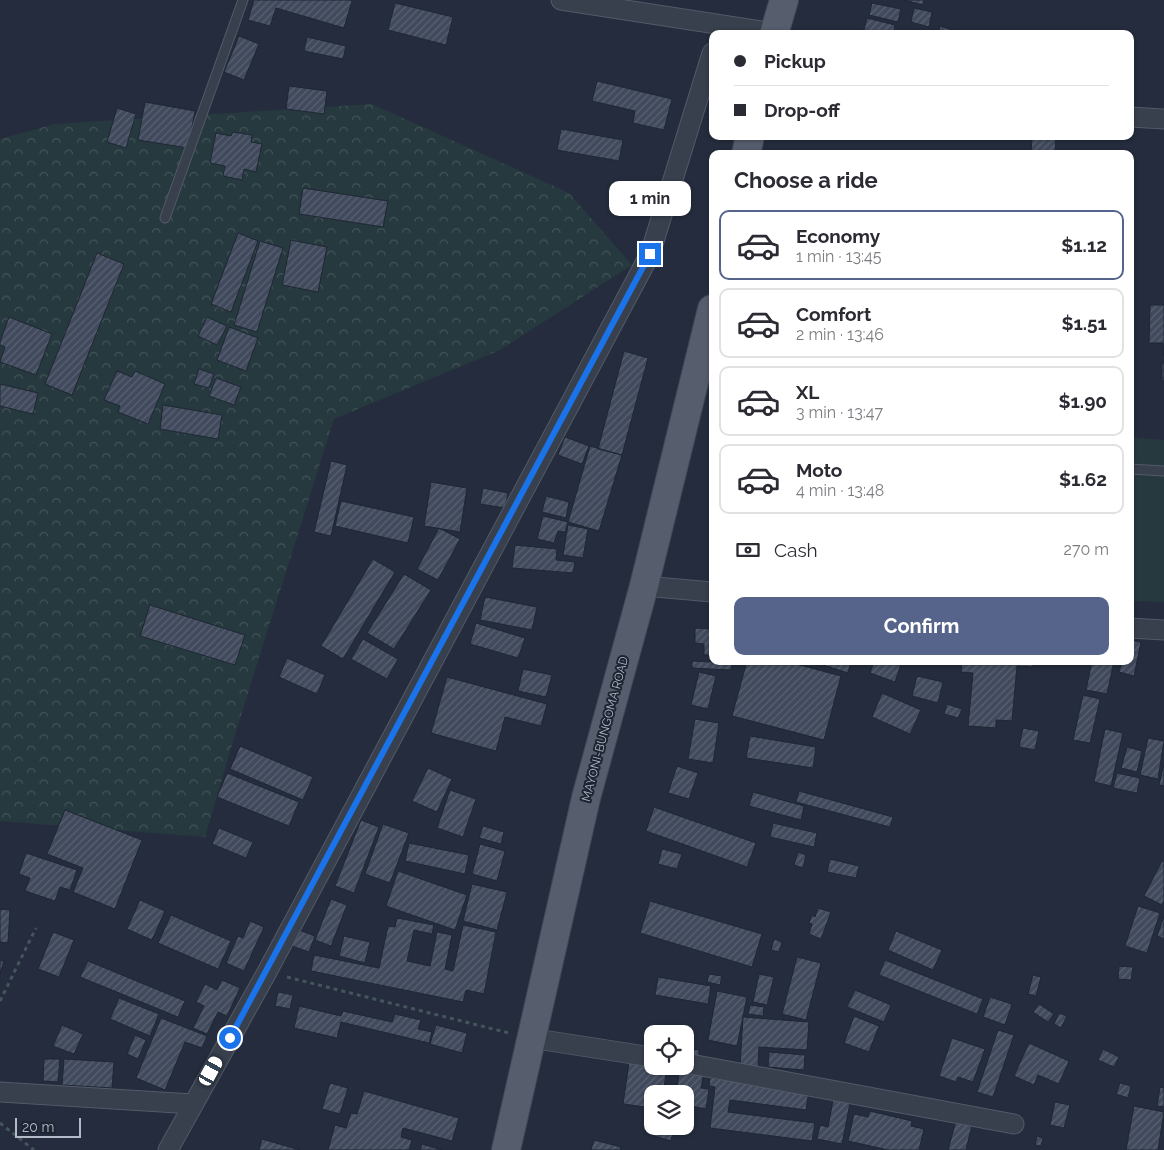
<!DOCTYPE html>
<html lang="en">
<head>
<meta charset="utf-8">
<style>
	:root { --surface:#fff; --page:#f7f7f7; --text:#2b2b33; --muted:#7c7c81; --line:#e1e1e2; --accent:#56648b }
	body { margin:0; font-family:Raleway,sans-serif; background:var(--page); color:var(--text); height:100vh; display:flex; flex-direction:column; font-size:19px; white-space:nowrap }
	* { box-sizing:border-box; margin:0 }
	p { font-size:16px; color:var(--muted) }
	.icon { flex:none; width:28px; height:28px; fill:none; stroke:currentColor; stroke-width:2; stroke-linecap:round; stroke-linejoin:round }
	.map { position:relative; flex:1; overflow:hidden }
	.side { position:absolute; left:709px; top:150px; width:425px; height:515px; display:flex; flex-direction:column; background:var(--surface); border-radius:10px; box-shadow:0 1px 4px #0004 }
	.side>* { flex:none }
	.hud { position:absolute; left:709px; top:30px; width:425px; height:110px; border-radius:10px; box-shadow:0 1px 4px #0004; display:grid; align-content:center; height:110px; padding:0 25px; background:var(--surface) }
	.fabs { position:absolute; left:644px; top:1025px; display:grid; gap:10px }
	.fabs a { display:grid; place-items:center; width:50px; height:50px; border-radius:10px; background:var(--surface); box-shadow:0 1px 4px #0004; font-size:25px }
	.scale { position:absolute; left:15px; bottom:12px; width:66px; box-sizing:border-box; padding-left:5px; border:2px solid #b4bac8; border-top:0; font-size:14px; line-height:18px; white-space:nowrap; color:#b4bac8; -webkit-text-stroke:4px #1d2432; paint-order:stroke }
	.end { position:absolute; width:22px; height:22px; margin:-11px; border:6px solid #1a73e8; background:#fff; box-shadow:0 0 0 2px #fff }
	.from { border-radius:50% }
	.bubble { position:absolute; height:35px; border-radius:10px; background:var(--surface); box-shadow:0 1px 4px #0004; font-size:16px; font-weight:700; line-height:35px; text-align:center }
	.car { position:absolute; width:15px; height:30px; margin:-15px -8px; border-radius:6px; box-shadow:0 0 4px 1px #0007; background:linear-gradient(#fff 24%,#345 0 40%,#fff 0 76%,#345 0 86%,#fff 0) }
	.hud b { display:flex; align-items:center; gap:18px; height:48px; font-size:19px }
	.hud b+b { border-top:1px solid var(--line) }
	.hud i { width:12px; height:12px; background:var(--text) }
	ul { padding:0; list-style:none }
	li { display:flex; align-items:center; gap:15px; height:70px; margin:0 10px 8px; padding:0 15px; border:2px solid var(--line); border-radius:10px }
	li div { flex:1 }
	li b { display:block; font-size:19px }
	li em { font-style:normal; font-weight:700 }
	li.selected { border-color:var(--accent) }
	li>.icon { width:45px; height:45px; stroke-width:1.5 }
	h2 { padding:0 25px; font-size:22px; line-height:60px }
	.pay { display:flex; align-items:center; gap:12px; height:55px; padding:0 25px; font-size:19px }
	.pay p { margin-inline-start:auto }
	.primary-button { display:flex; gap:10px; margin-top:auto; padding:10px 25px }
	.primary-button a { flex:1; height:58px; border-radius:10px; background:var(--accent); color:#fff; font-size:20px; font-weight:700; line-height:58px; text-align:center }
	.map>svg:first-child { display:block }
	.grass { fill:#26393e }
	.forest { fill:url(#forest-crowns) }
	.building { fill:url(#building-hatch); stroke:#1f2634 }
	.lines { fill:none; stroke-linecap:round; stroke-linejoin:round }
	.lane-casing { stroke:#535a68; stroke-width:11 }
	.street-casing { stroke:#535a68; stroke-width:21 }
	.primary-casing { stroke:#414856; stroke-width:30 }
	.path { stroke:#44565b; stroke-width:3; stroke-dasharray:4 4; stroke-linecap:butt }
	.lane { stroke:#383f4d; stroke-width:9 }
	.street { stroke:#383f4d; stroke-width:19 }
	.primary { stroke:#565d6d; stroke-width:28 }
	.route { stroke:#1a73e8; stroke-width:6 }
	.labels { text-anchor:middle; stroke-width:4; stroke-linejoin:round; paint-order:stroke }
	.street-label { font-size:12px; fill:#b4bac8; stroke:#1d2432 }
</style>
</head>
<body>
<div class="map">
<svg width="1164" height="1150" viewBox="0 0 1164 1150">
	<defs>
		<pattern id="forest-crowns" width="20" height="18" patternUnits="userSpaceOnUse" patternTransform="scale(1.25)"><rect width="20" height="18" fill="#26393e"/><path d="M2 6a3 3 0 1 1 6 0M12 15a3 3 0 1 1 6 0" fill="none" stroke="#435458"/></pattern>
		<pattern id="building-hatch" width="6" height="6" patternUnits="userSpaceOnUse" patternTransform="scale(1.25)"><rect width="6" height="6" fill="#404a5c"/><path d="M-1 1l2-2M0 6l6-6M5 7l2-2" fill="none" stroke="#596272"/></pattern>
	</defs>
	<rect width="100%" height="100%" fill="#242c3d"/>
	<!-- grass -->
	<path class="grass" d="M1130 437 1164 440V602L1130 601Z"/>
	<!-- forest -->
	<path class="forest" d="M372 104 569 193 632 265 500 350 334 419 237 728 205 837 0 821V139L55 124Z"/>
	<!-- building -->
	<path class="building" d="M254 0H350L352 1 344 28 276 8 270 26 248 20Z
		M904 0H924L923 5Z
		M395 3 453 17 446 45 388 30Z
		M872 3 901 9 898 22 869 15Z
		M914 8 932 12 929 27 911 22Z
		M867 18 895 25 893 34H863Z
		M940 26 965 34H938Z
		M239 36 259 44 244 80 224 72Z
		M307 37 346 46 343 59 304 51Z
		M597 81 672 99 664 130 633 123 635 111 592 101Z
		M289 86 327 91 324 114 286 109Z
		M145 102 195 111 188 148 138 140Z
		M117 108 136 114 126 148 107 142Z
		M561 129 623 140 619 161 557 150Z
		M233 132 252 135 251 142 262 144 256 172 244 169 242 180 223 176 225 166 210 163 216 133 231 136Z
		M1032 136H1056L1055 154H1031Z
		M303 188 388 201 383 227 299 214Z
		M238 233 258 241 231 312 211 304Z
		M291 240 327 247 318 292 282 285Z
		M260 241 283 248 257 332 234 325Z
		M97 253 124 264 72 395 45 384Z
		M1150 305H1164V356L1163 343H1149Z
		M9 317 52 334 36 375 0 362 5 347 0 345V342Z
		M207 317 227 326 217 345 198 336Z
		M229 327 258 338 246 371 217 360Z
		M624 351 648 358 622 455 598 449Z
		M1162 363H1164V381H1162Z
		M199 369 214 374 209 388 194 384Z
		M117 371 132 377 135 371 165 384 148 424 118 412 120 406 104 400Z
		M216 378 241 387 234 405 209 396Z
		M0 384 38 393 33 414 0 406Z
		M163 405 222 415 218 439 160 429Z
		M565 437 589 446 582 464 558 455Z
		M590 446 622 455 599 531 568 522Z
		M331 461 347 465 331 536 314 532Z
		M431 482 467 488 460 532 424 526Z
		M483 488 508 493 505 508 480 504Z
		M546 496 569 502 566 518 542 512Z
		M341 501 414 517 408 543 335 526Z
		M543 516 568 522 565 532 558 531 554 543 537 539Z
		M568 525 588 529 583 558 563 555Z
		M439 528 460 539 438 580 417 569Z
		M515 545 557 549 556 560 575 562 573 573 512 568Z
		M373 559 395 572 343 659 321 646Z
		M404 574 431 590 394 649 367 633Z
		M485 597 537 607 532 630 480 620Z
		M150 605 245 635 235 665 140 636Z
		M476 623 525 638 518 658 470 644Z
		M695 628 712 629V655H704V644L695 643Z
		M363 639 398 659 387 679 351 659Z
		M1130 640 1141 642 1134 676 1119 672 1122 661H1130Z
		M287 658 325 675 317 694 279 677Z
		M692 661 732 663 731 670 692 668Z
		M747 661H785L841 676 824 740 732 716Z
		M821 661H851L848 673 820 664Z
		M874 661H902L895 682 870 673Z
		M962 661H1033V667L1017 666 1012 721 996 720V728L968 726 973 673 961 672Z
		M1092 661H1114L1107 694 1086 690Z
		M523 669 552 675 546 697 518 691Z
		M699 672 716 676 708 709 691 705Z
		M917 676 943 682 938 703 912 696Z
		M447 677 547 704 541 726 505 717 496 751 431 733Z
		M882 693 921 710 910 734 872 717Z
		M1083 695 1100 699 1090 743 1073 740Z
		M947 704 962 709 958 718 944 714Z
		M695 719 719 723 713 763 688 759Z
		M1023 728 1039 731 1035 750 1019 747Z
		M1105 729 1123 733 1111 786 1094 782Z
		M750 736 816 747 813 768 746 758Z
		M1148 738 1164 741 1158 779 1140 775Z
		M240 746 313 777 303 800 230 769Z
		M1127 747 1142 751 1137 772 1121 768Z
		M1164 764V786L1159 785Z
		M677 766 698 773 689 799 668 793Z
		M428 768 452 779 437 812 412 801Z
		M227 773 299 802 289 826 217 797Z
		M1117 773 1140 778 1137 793 1113 788Z
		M450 790 476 799 463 837 437 828Z
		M799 791 893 817 890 827 796 802Z
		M753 792 804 806 801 820 749 806Z
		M654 807 756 843 747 867 646 831Z
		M65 810 142 840 115 909 73 892 83 868 47 854Z
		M361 820 379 827 354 893 335 886Z
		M773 823 817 833 814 847 770 837Z
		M383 824 409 833 390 883 365 874Z
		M483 826 504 832 501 844 479 838Z
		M219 828 253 842 246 858 212 844Z
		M409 843 469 855 465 874 405 861Z
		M480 844 505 851 497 881 472 874Z
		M662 849 682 854 677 869 658 864Z
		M798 852 806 855 803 868 794 865Z
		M26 853 77 870 70 890 60 887 55 901 25 891 30 878 19 874Z
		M830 859 859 866 856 878 827 872Z
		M1162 861 1164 862V901L1162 905 1144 896Z
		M398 871 467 895 455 930 386 906Z
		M472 884 507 892 497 930 463 921Z
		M331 899 347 905 331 946 315 940Z
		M140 900 165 911 152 940 127 929Z
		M650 901 762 934 752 967 640 933Z
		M1138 906 1160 913 1147 953 1125 946Z
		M818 908 831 912 821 939 809 934 812 924 809 923 812 915 815 917Z
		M0 909 10 910 8 943 0 942Z
		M171 915 231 941 218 969 158 943Z
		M1164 916V939L1157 936Z
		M397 918 434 925 432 934 414 930 407 961 430 966 437 932 452 935 445 969 453 971 463 925 496 932 484 994 466 990 463 1002 311 971 314 955 379 968 388 926 395 927Z
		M250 921 264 927 244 971 226 963 238 936 243 938Z
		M299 930 315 936 309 952 292 946Z
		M896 931 942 950 933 970 888 950Z
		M53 932 74 940 59 977 38 969Z
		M344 936 370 942 365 963 339 956Z
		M774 939 782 942 779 952 771 950Z
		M797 957 821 963 806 1020 782 1014Z
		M0 960 4 961 0 974Z
		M885 960 983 999 977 1014 879 975Z
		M88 961 185 1001 178 1017 80 977Z
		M1119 966 1133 967 1131 980 1118 979Z
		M709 974 722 976 720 985 707 982Z
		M759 974 774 977 767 1005 753 1002Z
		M1033 975 1041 977 1036 996 1028 994Z
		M658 977 711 986 708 1004 655 995Z
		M222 980 240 988 227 1016 218 1012 207 1034 193 1028 204 1006 196 1002 205 984 217 990Z
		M855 990 891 1005 884 1022 847 1007Z
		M717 991 747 997 737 1046 708 1040Z
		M278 992 293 995 290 1009 275 1006Z
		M990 997 1012 1004 1005 1025 983 1017Z
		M119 998 159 1014 150 1036 110 1019Z
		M1039 1004 1054 1014 1048 1022 1033 1012Z
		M750 1005 764 1007 763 1016 748 1014Z
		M299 1006 341 1016 343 1011 392 1022 395 1014 421 1020 418 1029 432 1032 429 1043 341 1022 337 1038 294 1028Z
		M1059 1013 1067 1016 1061 1028 1054 1024Z
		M854 1016 879 1026 869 1052 844 1043Z
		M743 1017 809 1022 807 1050 759 1047 758 1067 740 1066Z
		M161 1018 207 1036 202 1048 185 1042 165 1090 136 1078Z
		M62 1025 83 1034 74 1054 53 1046Z
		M436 1025 467 1033 462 1053 430 1044Z
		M998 1030 1014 1035 993 1097 977 1092Z
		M135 1035 146 1040 138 1059 127 1054Z
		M952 1038 985 1049 973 1082 958 1077 956 1082 939 1076Z
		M1029 1043 1069 1061 1059 1084 1038 1075 1034 1085 1014 1076Z
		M687 1049 699 1050V1059L686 1057Z
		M1103 1049 1119 1057 1114 1067 1098 1060Z
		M769 1052 805 1055 804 1070 768 1067Z
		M44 1059H60L58 1082 43 1081Z
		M64 1059 114 1062 112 1088 62 1085Z
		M629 1063 667 1068 663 1094H652V1108L623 1104Z
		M680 1068 704 1072 701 1088 709 1089 706 1109 685 1105V1094H676Z
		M710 1078 809 1090 806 1110 730 1100 728 1112 815 1123 812 1141 710 1128 715 1087 709 1086Z
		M330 1083 348 1088 340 1114 322 1109Z
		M1120 1083 1131 1086 1128 1098 1116 1094Z
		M1160 1087 1164 1088V1107L1157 1106Z
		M364 1091 459 1118 452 1141 403 1128 401 1137 412 1140 409 1150H328L335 1125 346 1128 351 1113 357 1114Z
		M834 1095 851 1098 842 1144 817 1139 820 1125 828 1127Z
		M1055 1102 1070 1105 1064 1128 1050 1125Z
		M1134 1106 1164 1112 1158 1150H1126Z
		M870 1111 912 1121 911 1126 924 1129 919 1150H888L848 1141 854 1114 868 1117Z
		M957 1117 973 1121 966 1150H948Z
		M653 1127 673 1132 671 1141 651 1135Z
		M1037 1136 1043 1138 1041 1146 1035 1145Z
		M262 1139 300 1150H259Z
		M594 1140 621 1147 620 1150H591Z
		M422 1144 442 1150H420Z"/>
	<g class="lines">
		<defs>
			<path id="lane" d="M165 218 243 0
				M1130 469 1164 471"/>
			<path id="street" d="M561 0 774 33
				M1130 117 1164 119
				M644 586 712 592
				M1130 628 1164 630
				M530 1038 652 1057
				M685 1063 1014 1124
				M0 1092 193 1104
				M168 1150 267 972 650 254 712 53"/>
			<path id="primary" d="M774 34 784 0
				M746 154 750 136
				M506 1150 586 798 644 586 712 309"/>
		</defs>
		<!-- lane casing -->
		<use href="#lane" class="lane-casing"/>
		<!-- street casing -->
		<use href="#street" class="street-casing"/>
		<!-- primary casing -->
		<use href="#primary" class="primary-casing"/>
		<!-- path -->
		<path class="path" d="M287 977 509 1033
			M0 1001 36 928
			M0 1123 34 1150"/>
		<!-- lane -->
		<use href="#lane" class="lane"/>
		<!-- street -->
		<use href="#street" class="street"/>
		<!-- primary -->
		<use href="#primary" class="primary"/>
	</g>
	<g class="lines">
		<!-- route -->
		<path class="route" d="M230 1038 650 254"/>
	</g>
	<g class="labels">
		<!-- street labels -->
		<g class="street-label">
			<text transform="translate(605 729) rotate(-75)" y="4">MAYONI-BUNGOMA ROAD</text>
		</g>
	</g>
</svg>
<div class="fabs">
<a><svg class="icon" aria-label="locate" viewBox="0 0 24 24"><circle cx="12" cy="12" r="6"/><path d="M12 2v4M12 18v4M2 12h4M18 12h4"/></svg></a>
<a><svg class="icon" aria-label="layers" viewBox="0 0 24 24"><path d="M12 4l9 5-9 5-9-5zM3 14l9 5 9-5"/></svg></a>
</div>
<div class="scale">20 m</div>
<i class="end from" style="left:230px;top:1038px"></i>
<i class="end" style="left:650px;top:254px"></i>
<div class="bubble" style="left:609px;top:181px;width:82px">1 min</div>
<i class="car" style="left:211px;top:1071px;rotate:29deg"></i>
<div class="hud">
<b><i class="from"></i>Pickup</b>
<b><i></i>Drop-off</b>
</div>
<section class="side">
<h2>Choose a ride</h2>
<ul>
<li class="selected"><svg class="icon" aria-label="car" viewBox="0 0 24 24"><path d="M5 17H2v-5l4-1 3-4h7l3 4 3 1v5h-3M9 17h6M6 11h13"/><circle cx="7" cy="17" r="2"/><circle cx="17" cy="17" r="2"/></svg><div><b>Economy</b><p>1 min · 13:45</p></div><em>$1.12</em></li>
<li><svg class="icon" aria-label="car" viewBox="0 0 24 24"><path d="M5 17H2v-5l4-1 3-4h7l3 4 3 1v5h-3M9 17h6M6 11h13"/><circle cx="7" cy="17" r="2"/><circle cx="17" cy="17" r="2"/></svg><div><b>Comfort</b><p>2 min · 13:46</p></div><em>$1.51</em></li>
<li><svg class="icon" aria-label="car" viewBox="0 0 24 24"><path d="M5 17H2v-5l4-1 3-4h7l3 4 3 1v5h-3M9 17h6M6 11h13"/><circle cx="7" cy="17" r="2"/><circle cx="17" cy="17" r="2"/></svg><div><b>XL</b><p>3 min · 13:47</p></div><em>$1.90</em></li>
<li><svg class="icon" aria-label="car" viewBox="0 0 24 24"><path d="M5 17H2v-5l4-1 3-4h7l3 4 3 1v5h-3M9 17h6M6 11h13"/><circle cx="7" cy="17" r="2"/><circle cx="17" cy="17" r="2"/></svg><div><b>Moto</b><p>4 min · 13:48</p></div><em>$1.62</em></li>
</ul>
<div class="pay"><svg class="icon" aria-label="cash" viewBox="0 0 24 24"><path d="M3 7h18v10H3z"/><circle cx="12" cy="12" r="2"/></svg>Cash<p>270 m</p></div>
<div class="primary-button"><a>Confirm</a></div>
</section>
</div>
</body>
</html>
